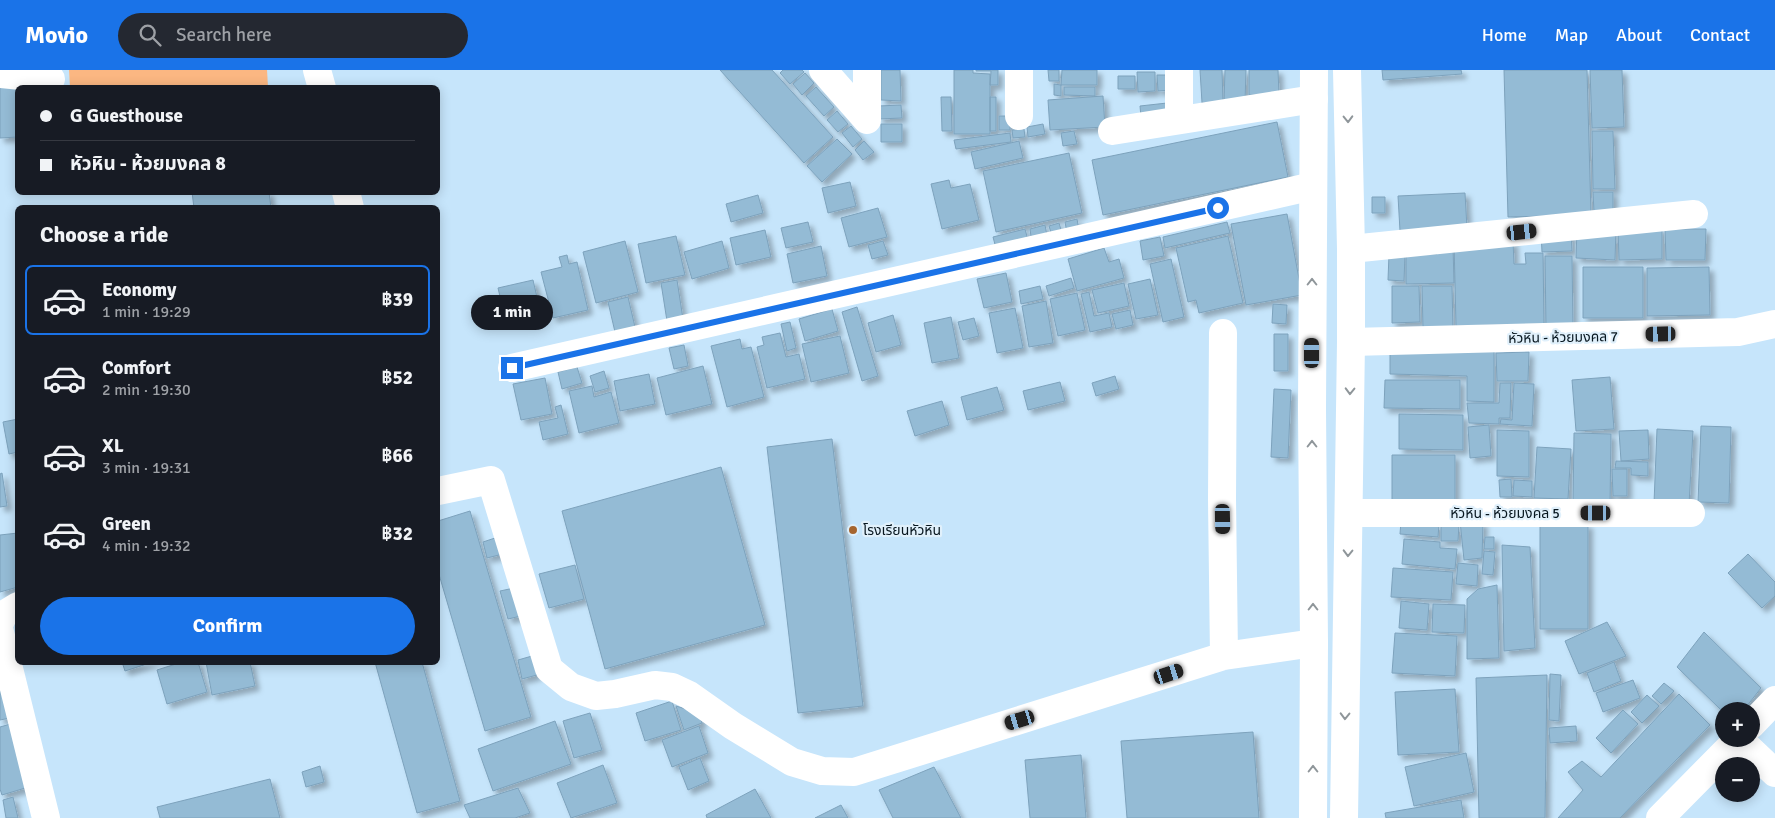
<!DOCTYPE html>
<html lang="en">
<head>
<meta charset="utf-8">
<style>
	:root { --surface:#171b24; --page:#242831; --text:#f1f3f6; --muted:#9ea1a6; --line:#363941; --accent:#1a73e8 }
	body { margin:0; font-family:Signika,"Noto Sans Thai",sans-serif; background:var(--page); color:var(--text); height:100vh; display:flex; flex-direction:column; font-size:19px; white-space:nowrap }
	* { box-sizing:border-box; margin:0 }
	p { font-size:16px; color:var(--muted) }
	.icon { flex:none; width:28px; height:28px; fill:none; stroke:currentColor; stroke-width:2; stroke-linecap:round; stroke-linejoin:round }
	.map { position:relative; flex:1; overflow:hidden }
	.sheet { position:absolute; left:15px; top:135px; width:425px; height:460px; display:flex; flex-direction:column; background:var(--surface); border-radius:8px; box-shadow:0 2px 12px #0003 }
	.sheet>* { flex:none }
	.top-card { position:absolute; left:15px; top:15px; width:425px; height:110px; border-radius:8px; box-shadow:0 2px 12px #0003; display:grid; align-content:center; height:110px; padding:0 25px; background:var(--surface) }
	.fabs { position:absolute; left:1715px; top:632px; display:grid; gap:10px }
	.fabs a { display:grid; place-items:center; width:45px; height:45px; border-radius:50%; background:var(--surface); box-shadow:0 2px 12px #0003; font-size:25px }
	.end { position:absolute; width:22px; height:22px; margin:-11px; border:6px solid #1a73e8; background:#fff; box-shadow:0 0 0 2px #fff }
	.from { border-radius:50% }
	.bubble { position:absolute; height:35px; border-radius:18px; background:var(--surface); box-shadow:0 2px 12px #0003; font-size:16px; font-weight:700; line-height:35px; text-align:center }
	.car { position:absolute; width:15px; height:30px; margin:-15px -8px; border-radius:6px; box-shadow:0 0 4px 1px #0007; background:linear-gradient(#222 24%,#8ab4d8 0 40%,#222 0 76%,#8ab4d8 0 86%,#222 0) }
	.top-card b { display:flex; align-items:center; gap:18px; height:48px; font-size:19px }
	.top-card b+b { border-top:1px solid var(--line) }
	.top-card i { width:12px; height:12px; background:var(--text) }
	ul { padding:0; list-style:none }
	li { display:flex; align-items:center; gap:15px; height:70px; margin:0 10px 8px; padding:0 15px; border:2px solid transparent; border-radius:8px }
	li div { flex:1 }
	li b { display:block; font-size:19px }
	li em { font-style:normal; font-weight:700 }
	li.on { border-color:var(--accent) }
	li>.icon { width:45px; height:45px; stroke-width:1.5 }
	h2 { padding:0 25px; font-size:22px; line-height:60px }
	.primary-button { display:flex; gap:10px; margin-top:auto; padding:10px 25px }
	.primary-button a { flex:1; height:58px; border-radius:30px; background:var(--accent); color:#fff; font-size:20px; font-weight:700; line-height:58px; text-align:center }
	header { display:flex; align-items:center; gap:30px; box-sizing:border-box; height:70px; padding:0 25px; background:var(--accent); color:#fff }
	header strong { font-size:24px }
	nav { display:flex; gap:28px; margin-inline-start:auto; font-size:18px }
	.search { width:350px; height:45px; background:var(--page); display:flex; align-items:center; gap:12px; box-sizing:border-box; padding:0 18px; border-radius:28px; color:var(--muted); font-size:19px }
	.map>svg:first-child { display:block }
	.green { fill:#fbb782 }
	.building { fill:#94bbd5; stroke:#7da2bc; filter:url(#shadow) }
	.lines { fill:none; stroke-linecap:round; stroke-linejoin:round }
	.minor { stroke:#fff; stroke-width:28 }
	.major { stroke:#fff; stroke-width:28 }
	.oneway { stroke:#8f969a }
	.route { stroke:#1a73e8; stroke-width:6 }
	.poi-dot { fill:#a5652f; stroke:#e0f0fb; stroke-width:2 }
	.labels { text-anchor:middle; stroke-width:4.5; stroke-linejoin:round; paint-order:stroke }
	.street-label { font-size:14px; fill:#07161f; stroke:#e0f0fb }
	.poi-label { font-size:14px; fill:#07161f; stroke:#e0f0fb; text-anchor:start }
</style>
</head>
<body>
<header>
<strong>Movio</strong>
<div class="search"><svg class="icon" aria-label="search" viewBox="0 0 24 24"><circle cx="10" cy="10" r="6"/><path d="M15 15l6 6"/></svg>Search here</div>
<nav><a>Home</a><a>Map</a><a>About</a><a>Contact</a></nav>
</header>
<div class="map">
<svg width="1775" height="748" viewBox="0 0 1775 748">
	<defs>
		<filter id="shadow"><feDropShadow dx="4.5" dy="4.5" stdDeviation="2.5" flood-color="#0004"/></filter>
	</defs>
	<rect width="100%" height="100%" fill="#c6e5fb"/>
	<!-- green -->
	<path class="green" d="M69 0H267L268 17H70Z"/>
	<!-- building -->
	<path class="building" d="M720 0H772L833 67 804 93Z
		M783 0H802L804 2 790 14 780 3Z
		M881 0H900L901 31 881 30Z
		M954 0H973V3L990 4V64H954Z
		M976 0H998V15H990L991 1H976Z
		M1048 0H1059V11H1049Z
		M1062 0H1097V15H1061Z
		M1200 0H1222L1223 32 1202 33Z
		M1225 0H1246L1245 32H1224Z
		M1249 0H1278L1279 25H1249Z
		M1382 0H1461L1462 4 1383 10Z
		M1504 0H1587L1591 145 1508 147Z
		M1590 0H1622L1624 57 1592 58Z
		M1137 2H1155V21L1138 22Z
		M805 3 814 13 802 25 793 14Z
		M1157 5H1171L1172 20 1158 21Z
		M1118 6H1135V19H1118Z
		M1054 14 1061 15V26L1054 25Z
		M0 15 18 18V67L0 68Z
		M816 17 834 37 824 46 806 26Z
		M1064 17H1095V26L1064 25Z
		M1103 26 1105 57 1050 60 1048 30Z
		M941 27H951L952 61H942Z
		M990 27H996V61H990Z
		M1167 33 1168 45 1141 47 1140 36Z
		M901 35 902 48 879 49 878 36Z
		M837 41 848 54 838 62 827 50Z
		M999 46H1010V60H999Z
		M1277 52 1288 107 1103 145 1092 90Z
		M881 54H902V72H881Z
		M1043 54 1045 64 1028 67 1027 57Z
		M851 56 862 69 853 77 842 63Z
		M1024 59 1025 67 1013 68 1012 60Z
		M1074 61 1077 74 1063 76 1061 63Z
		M1592 61H1613L1615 119H1593Z
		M1010 63 1011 72 956 79 954 70Z
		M837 69 852 84 822 112 807 96Z
		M864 71 874 82 863 90 855 80Z
		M1019 71 1023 88 975 99 971 82Z
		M1069 83 1082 143 996 162 983 101Z
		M949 110 951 118 970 114 979 150 942 159 931 114Z
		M850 112 856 136 828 143 822 118Z
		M192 122H269L271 138H194Z
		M1593 122H1613V142H1594Z
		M1465 123 1467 158 1400 161 1398 126Z
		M758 125 763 143 731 152 726 134Z
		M1372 127H1385V143H1372Z
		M878 138 887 167 849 177 841 148Z
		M1287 144 1302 225 1246 235 1231 154Z
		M1077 149 1079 160 1067 163 1065 152Z
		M808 152 813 172 786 178 781 158Z
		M1227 152 1230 163 1165 178 1163 167Z
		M1059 153 1062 163 1052 166 1049 156Z
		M1045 155 1048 171 1032 174 1030 159Z
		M1577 158 1616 159 1615 190 1576 188Z
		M1618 158H1662V189L1619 190Z
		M1025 159 1029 174 997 182 993 167Z
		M1665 159H1706L1705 190H1666Z
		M765 160 771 187 736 195 730 168Z
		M1571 162 1572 181 1542 182 1541 163Z
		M676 166 685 205 646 213 638 174Z
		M1228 166 1243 233 1199 243 1196 230 1188 232 1176 178Z
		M1160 167 1164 186 1143 190 1140 171Z
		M625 171 638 222 596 233 583 182Z
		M722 171 729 198 692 209 684 182Z
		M883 171 888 185 872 189 868 175Z
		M1513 171 1514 194H1526L1525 183H1543L1544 254 1456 256 1454 172Z
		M821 176 827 206 793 213 787 184Z
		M1437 176H1453L1454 213 1406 214V185L1437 184Z
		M1104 178 1109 192 1119 189 1124 208 1077 221 1068 189Z
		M1389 184H1405L1404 211 1388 210Z
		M567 185 569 194 577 192 588 240 553 248 541 202 562 197 559 187Z
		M1545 186H1572L1573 258H1546Z
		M1171 189 1184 247 1163 252 1150 194Z
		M1583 197H1643V248H1583Z
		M1709 197 1710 245 1647 246V198Z
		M1006 203 1012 232 984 238 977 209Z
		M1071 208 1074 218 1049 226 1046 216Z
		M1150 209 1158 245 1136 249 1128 214Z
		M533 210 539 236 504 243 498 218Z
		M677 210 683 249 667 251 661 213Z
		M1124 213 1129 236 1098 243 1092 220Z
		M1040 216 1043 229 1021 234 1019 221Z
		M1392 216H1419L1420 252 1392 253Z
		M1422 216H1452L1453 259H1423Z
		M1089 222 1094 246 1109 243 1112 257 1090 262 1081 224Z
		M1077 223 1085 260 1058 266 1050 229Z
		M628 227 635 257 615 262 608 232Z
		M1046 231 1053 273 1029 277 1022 236Z
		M1273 234 1287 235 1286 254 1272 253Z
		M857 237 878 306 862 311 842 242Z
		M1015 238 1023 278 997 283 989 243Z
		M832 239 838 261 805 271 799 249Z
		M1130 240 1133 255 1116 259 1112 244Z
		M893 245 901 275 876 282 868 253Z
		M951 247 959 288 932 293 924 253Z
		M974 248 979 266 963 270 958 252Z
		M790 252 796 278 787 281 781 254Z
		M780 263 786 287 799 284 805 309 767 318 757 277 764 275 762 267Z
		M1274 264H1288V301H1274Z
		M840 266 849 303 811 312 802 274Z
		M740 269 742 279 751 277 764 327 727 337 711 276Z
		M684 275 688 296 674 299 669 278Z
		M1390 277 1494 278V332L1467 331V306L1390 304Z
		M1529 282 1528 311H1497L1496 283Z
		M703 296 712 334 666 345 657 308Z
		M577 297 582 313 562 319 558 302Z
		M604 301 609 318 595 322 590 306Z
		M649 304 655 334 620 341 614 311Z
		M1115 306 1119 319 1096 326 1092 313Z
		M1610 307 1614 359 1576 361 1572 310Z
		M545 308 552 344 521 350 513 314Z
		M1385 310H1460V339L1384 338Z
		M1060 312 1065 331 1028 340 1023 321Z
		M1500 313H1511L1510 348H1499V354L1469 353 1467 333H1499Z
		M1514 313 1534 314 1532 356 1500 354 1501 349 1512 350Z
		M592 316 594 327 611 322 619 353 579 363 569 321Z
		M997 317 1004 340 967 350 961 327Z
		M1274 319 1291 320 1288 388 1271 387Z
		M942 331 949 355 915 366 907 341Z
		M561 335 568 364 543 370 539 352 558 348 555 337Z
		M1399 344 1463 345V380L1399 379Z
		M18 349V382L9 384 3 352Z
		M1489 355 1491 386 1470 388 1468 357Z
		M1701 356 1731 357 1729 433 1698 432Z
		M1657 359 1693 361 1689 435 1654 433Z
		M1497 360 1529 361V407L1497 406Z
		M1648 360 1649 389 1621 391 1619 361Z
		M1574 363 1611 364 1610 436 1573 435Z
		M832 369 863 636 798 643 767 377Z
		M1537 377 1571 379 1568 429 1534 428Z
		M1392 385H1455V434H1392Z
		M1616 391 1648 392V406L1631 405V398H1615Z
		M721 397 765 555 605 599 562 441Z
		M1612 399H1627V426H1613Z
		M2 403 7 436 0 437V404Z
		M1511 409 1512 427H1500L1499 410Z
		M1514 410 1532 411V427L1513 426Z
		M470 441 531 647 485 661 438 501V451Z
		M1401 451 1439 454 1438 467 1400 464Z
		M1460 451 1483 452 1482 488 1464 490Z
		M1441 454H1459L1458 471H1441Z
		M1540 454H1588V559H1540Z
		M18 463V517L0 522V465Z
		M498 467 503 484 487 488 483 472Z
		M1485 467H1494V479H1484Z
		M1404 469 1440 472V478L1457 479 1455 499 1402 494Z
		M1502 475 1530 477 1535 578 1504 581Z
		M1484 481 1495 482 1493 505 1482 504Z
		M1748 484 1775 512V526L1762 538 1728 503Z
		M1458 493 1478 495 1477 516 1456 514Z
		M575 495 584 529 549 538 539 504Z
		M1393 498 1453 502 1451 530 1391 527Z
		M1497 515 1499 588 1467 589V529L1478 519Z
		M514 518 521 546 508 549 500 521Z
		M1401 531 1429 534 1427 560 1399 558Z
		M1433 534 1465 535 1464 563 1432 562Z
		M1607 552 1626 586 1579 604 1565 571Z
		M1704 562 1761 618 1743 641H1724V643L1677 597Z
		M1395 563 1457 566 1455 606 1392 603Z
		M532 586 537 605 522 609 518 590Z
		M122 592H153L125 601Z
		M182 592H198L207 622 167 634 157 600Z
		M206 592H250L255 616 212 625Z
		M375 592H422L460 731 417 743Z
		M1614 592 1621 611 1594 622 1587 603Z
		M1550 604 1561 605 1559 651 1549 650Z
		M1547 605 1545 748H1479L1476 608Z
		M1633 610 1640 628 1603 642 1596 623Z
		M1664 613 1674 621 1661 634 1652 626Z
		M0 619H3L10 648 0 650Z
		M1455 619 1459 682 1398 685 1395 622Z
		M1679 624 1710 655 1620 748H1558L1583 720 1568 702 1582 691 1601 707Z
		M1647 625 1659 636 1642 653 1631 642Z
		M672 631 681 660 645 671 636 643Z
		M676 636 699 643 702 653 684 660Z
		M1623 640 1638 654 1611 683 1596 668Z
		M590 643 602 680 574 688 563 651Z
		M555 651 571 694 493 721 478 679Z
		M14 653 32 716 2 725 0 719V657Z
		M699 656 708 683 672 697 662 670Z
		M1576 656 1577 671 1550 673 1549 658Z
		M1253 662 1259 748H1127L1121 671Z
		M1466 683 1474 722 1414 736 1405 697Z
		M1081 685 1086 748H1030L1025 690Z
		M700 688 709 711 688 720 679 697Z
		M603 695 617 733 571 748 557 713Z
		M320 696 324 712 306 717 302 702Z
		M934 697 961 748H893L879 720Z
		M270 709 280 748H160L157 737Z
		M518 718 530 743 515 748H470L464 735Z
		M755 719 771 748H707L706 745Z
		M13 727 18 748H6L3 730Z
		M1461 730 1464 748H1386L1385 743Z
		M841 735 848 748H815Z"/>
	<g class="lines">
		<!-- minor -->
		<path class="minor" d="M317 0 322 18
			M823 0 867 50V0
			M1019 0V46
			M1179 0V49
			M0 4 51 9
			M1112 61 1314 29
			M346 122 350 138
			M1351 179 1694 144
			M1223 263 1222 429 1224 586
			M1351 272 1738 262 1775 254
			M512 298 1313 116
			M438 421 491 410 549 599 571 617 596 626 615 624 655 615 672 617 689 625 733 656 792 692 822 701 854 702 1224 586 1314 573
			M1349 443H1691
			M0 553 3 545 18 536
			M0 562 46 748
			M1751 655 1775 630
			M1739 669 1775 703
			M1660 748 1738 669"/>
		<!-- major -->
		<path class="major" d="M1313 748 1314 573 1312 339 1314 0
			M1344 748 1351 272V179L1347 0"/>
	</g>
	<!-- one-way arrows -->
	<defs><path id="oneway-chevron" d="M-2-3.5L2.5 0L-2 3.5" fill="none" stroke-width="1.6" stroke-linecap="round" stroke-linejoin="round" transform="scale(1.25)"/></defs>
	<g class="oneway">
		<use href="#oneway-chevron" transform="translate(1348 49) rotate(89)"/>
		<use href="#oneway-chevron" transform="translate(1312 212) rotate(-90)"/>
		<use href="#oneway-chevron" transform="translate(1350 321) rotate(91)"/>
		<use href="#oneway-chevron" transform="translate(1312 374) rotate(-90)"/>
		<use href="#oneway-chevron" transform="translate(1348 483) rotate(91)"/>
		<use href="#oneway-chevron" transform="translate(1313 537) rotate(-90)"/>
		<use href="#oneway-chevron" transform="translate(1345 646) rotate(91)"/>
		<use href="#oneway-chevron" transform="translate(1313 699) rotate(-90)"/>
	</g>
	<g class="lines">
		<!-- route -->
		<path class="route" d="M512 298 1218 138"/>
	</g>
	<!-- markers -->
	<circle class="poi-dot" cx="853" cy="460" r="5"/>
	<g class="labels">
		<!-- street labels -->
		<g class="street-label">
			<text transform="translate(1563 267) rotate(-1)" y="5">หัวหิน - ห้วยมงคล 7</text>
			<text x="1505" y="448">หัวหิน - ห้วยมงคล 5</text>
		</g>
		<!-- poi labels -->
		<g class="poi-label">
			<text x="863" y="465">โรงเรียนหัวหิน</text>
		</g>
	</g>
</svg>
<div class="fabs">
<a>+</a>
<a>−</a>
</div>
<i class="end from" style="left:1218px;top:138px"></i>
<i class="end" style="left:512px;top:298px"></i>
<div class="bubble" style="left:471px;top:225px;width:82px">1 min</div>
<i class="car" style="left:1522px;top:162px;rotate:84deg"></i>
<i class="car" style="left:1661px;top:264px;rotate:269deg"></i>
<i class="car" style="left:1312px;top:283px;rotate:0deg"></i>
<i class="car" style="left:1596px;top:443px;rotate:270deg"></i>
<i class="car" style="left:1223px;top:449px;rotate:179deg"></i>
<i class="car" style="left:1169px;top:604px;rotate:72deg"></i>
<i class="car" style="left:1020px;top:650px;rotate:253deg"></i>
<div class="top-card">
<b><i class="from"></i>G Guesthouse</b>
<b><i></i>หัวหิน - ห้วยมงคล 8</b>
</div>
<section class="sheet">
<h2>Choose a ride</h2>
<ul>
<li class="on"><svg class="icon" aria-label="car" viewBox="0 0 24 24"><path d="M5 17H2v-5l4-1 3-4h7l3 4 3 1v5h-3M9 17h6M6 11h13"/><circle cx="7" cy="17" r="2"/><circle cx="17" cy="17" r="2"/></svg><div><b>Economy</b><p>1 min · 19:29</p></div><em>฿39</em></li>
<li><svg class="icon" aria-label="car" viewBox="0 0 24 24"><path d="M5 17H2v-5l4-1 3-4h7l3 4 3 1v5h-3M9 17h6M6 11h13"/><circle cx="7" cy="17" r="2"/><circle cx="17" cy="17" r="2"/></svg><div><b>Comfort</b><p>2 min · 19:30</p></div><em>฿52</em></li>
<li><svg class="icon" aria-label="car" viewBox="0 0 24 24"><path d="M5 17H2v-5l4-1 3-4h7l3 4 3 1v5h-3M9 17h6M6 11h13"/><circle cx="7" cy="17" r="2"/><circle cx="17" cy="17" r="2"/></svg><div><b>XL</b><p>3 min · 19:31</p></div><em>฿66</em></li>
<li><svg class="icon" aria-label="car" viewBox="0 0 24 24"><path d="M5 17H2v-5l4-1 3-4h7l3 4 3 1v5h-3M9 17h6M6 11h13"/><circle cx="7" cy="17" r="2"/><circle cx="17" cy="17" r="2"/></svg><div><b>Green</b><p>4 min · 19:32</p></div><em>฿32</em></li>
</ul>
<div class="primary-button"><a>Confirm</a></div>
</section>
</div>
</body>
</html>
